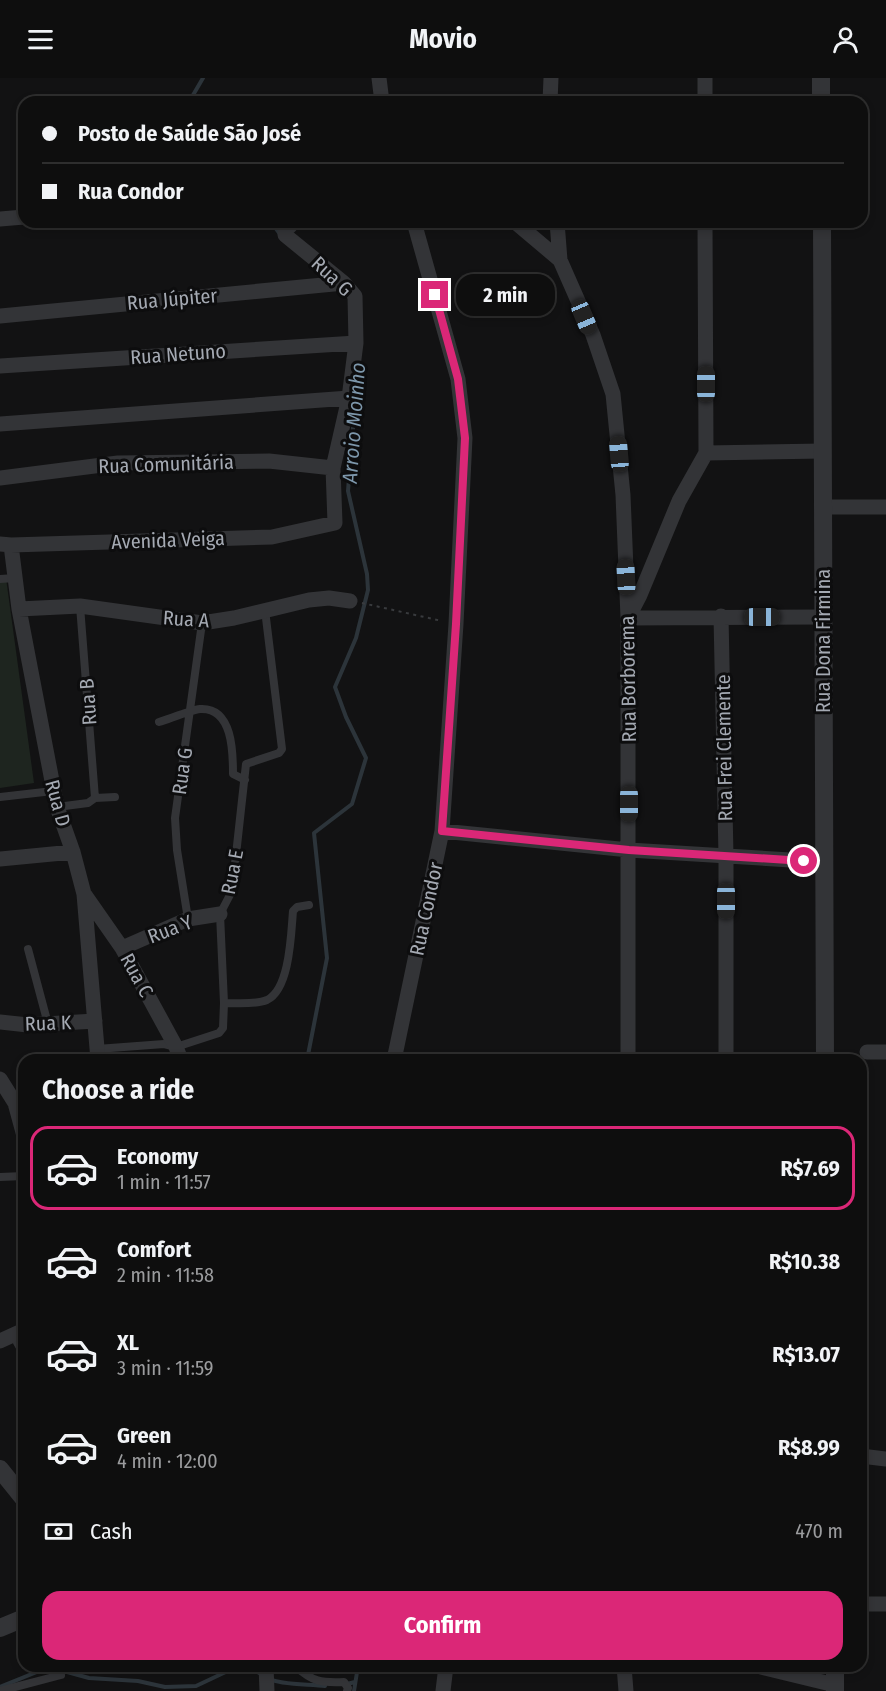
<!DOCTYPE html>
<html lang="en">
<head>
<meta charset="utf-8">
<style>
	:root { --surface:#0e0e0e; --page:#171717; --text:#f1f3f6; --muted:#9b9c9e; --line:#2e2e2e; --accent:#db2777 }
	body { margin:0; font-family:"Fira Sans Condensed",sans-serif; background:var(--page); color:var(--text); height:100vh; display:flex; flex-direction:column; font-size:22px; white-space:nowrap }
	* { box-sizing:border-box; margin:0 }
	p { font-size:20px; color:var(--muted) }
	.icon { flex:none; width:33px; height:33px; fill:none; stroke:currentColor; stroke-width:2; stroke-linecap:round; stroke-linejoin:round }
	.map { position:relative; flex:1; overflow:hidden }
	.drawer { position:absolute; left:18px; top:976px; width:849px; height:618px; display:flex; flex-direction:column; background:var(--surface); border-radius:18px; box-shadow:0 3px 9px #0003,0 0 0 2px var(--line) }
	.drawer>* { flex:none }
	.guide { position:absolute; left:18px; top:18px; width:850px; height:132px; border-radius:18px; box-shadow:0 3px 9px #0003,0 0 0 2px var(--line); display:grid; align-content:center; height:132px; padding:0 24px; background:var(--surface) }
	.end { position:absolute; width:27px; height:27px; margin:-14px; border:8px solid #db2777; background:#fff; box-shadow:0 0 0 3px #fff }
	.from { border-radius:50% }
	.bubble { position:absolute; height:42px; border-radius:18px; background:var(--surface); box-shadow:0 3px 9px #0003,0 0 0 2px var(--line); font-size:20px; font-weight:700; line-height:42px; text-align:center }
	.car { position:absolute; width:18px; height:36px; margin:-18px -9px; border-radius:8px; box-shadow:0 0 4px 2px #0007; background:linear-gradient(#222 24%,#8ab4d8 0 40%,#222 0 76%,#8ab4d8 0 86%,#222 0) }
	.guide b { display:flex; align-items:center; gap:21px; height:57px; font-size:22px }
	.guide b+b { border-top:2px solid var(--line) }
	.guide i { width:15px; height:15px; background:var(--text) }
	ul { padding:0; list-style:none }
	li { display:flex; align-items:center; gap:18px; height:84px; margin:0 12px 9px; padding:0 12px; border:3px solid transparent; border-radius:18px }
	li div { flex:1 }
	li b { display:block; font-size:22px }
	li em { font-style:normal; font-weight:700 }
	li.selected { border-color:var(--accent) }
	li>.icon { width:54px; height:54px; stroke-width:1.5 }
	h2 { padding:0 24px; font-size:27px; line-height:72px }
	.pay { display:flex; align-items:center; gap:15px; height:66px; padding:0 24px; font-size:22px }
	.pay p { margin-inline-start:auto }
	.cta { display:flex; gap:12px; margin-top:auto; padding:12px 24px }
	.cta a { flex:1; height:69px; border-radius:18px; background:var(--accent); color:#fff; font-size:24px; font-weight:700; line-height:69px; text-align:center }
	header { display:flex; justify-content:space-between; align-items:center; height:78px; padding:0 24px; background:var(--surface); font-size:27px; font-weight:700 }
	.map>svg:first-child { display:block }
	.green { fill:#1e251f }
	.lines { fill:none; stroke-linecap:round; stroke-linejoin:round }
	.stream { stroke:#2c343a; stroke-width:4 }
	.path { stroke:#393b3e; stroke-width:2; stroke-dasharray:3 4.5; stroke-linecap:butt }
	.service { stroke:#333437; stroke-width:8 }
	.minor { stroke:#333437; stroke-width:15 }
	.tertiary { stroke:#333437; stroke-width:18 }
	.route { stroke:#db2777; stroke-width:8 }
	.labels { text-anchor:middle; stroke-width:6; stroke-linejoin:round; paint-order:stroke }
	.street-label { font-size:20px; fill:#a4a9b2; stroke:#0d0d0e }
	.water-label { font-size:21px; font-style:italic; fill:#7d97ab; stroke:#0d0d0e }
</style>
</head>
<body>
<header><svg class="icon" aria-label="menu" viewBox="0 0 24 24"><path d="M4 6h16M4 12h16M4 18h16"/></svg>Movio<svg class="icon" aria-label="person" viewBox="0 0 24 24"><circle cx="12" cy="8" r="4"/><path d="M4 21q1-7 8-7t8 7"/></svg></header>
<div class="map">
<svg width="886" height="1613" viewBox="0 0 886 1613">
	<rect width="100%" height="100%" fill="#121213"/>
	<!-- green -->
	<path class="green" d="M6 500 34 705 0 710V501Z"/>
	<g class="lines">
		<!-- stream -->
		<path class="stream" d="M189 24 203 0
			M271 144 280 156
			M307 982 327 880 314 755 352 726 366 680 346 639 335 609 356 560 368 512 367 496 348 413 355 325
			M270 1601C280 1607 311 1606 325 1608
			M347 1606 355 1604
			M0 1609 49 1589 89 1600 138 1603 165 1609 196 1608 232 1591 254 1592 261 1596
			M354 1613 358 1588"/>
		<!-- path -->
		<path class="path" d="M362 525 442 543"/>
		<!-- service -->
		<path class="service" d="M0 501 15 500
			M80 528 95 720
			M159 644C169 641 191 632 200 631 233 629 233 675 233 696L245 702
			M0 719 53 713
			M57 729 88 725 95 720 115 719
			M188 841 177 772 175 740 202 545
			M28 871 48 946
			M224 925C236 925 255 927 267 922 290 911 291 856 293 833L297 829 309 827
			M97 971 164 966 176 969 219 955 223 950 224 925 220 836 232 813 246 686 279 675 282 671 265 532
			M0 1099 24 1098
			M13 1257 24 1277
			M295 1588C313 1604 321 1605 344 1604L348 1610 347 1613
			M0 1613 61 1597"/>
		<!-- minor -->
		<path class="minor" d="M379 0 382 24
			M705 0V24
			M550 24 551 0
			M0 141 24 139
			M515 144 560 182 593 257 613 316 623 417 628 540V982
			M557 144 560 182
			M705 144 706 375
			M0 238 344 205
			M0 288 356 265
			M0 346 349 320
			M0 400 118 385 269 383 333 390
			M824 429H886
			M0 466 11 467 272 459 335 445 333 390 349 320 356 265 355 218 344 205 285 157V153L294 144
			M11 467 19 531 57 729 73 774 84 816 98 982
			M19 531 80 528 202 545 234 540 309 522 329 520 350 523
			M721 538 726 778V982
			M628 540 640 517 679 423 706 375 823 373
			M628 540 823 539
			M442 753 629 772 823 784
			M0 781 73 774
			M85 817 122 870 176 969 181 982
			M122 870 188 841 220 836
			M0 944 28 947 95 943
			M867 974H886
			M394 982 442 753 456 546 465 360 458 301 414 144
			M0 1001 15 1025 24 1058
			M0 1263 24 1252
			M861 1378 886 1381
			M861 1526H886
			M266 1588 267 1613
			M624 1588 626 1613
			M757 1588 835 1607
			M443 1613 446 1588"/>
		<!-- tertiary -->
		<path class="tertiary" d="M821 0V24
			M822 144 825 982
			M0 1391 24 1421
			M0 1550 24 1540
			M835 1588V1613"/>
	</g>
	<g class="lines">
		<!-- route -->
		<path class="route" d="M435 217 458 301 465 360 456 546 442 753 629 772 804 783"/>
	</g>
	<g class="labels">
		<!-- street labels -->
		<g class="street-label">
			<text transform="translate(332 198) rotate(43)" y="7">Rua G</text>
			<text transform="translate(172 221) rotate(-5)" y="7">Rua Júpiter</text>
			<text transform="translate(178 276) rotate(-4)" y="7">Rua Netuno</text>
			<text transform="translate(166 386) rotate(-2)" y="7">Rua Comunitária</text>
			<text transform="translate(168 462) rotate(-2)" y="7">Avenida Veiga</text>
			<text transform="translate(186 541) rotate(4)" y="7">Rua A</text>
			<text transform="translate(823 563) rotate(-90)" y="7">Rua Dona Firmina</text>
			<text transform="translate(628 601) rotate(-91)" y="7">Rua Borborema</text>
			<text transform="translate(88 624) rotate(-94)" y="7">Rua B</text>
			<text transform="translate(724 670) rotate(-91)" y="7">Rua Frei Clemente</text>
			<text transform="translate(182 693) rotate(-82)" y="7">Rua G</text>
			<text transform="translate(58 725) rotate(75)" y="7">Rua D</text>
			<text transform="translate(232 794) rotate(-79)" y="7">Rua E</text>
			<text transform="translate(426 831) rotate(-78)" y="7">Rua Condor</text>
			<text transform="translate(170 851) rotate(-21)" y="7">Rua Y</text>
			<text transform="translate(137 897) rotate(61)" y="7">Rua C</text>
			<text transform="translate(48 945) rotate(-2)" y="7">Rua K</text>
		</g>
		<!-- water labels -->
		<g class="water-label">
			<text transform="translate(354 345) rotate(-86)" y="7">Arroio Moinho</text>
		</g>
	</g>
</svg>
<i class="end from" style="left:804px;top:783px"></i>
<i class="end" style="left:435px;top:217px"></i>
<div class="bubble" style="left:456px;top:196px;width:99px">2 min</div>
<i class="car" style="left:584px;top:239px;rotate:157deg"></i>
<i class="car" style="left:706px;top:306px;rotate:0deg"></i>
<i class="car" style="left:619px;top:376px;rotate:355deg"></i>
<i class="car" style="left:626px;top:499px;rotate:357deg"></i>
<i class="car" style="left:762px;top:539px;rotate:90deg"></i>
<i class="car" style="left:629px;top:726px;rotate:180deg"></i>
<i class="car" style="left:726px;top:823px;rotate:180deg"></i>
<div class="guide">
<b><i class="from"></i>Posto de Saúde São José</b>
<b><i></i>Rua Condor</b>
</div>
<section class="drawer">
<h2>Choose a ride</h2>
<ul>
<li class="selected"><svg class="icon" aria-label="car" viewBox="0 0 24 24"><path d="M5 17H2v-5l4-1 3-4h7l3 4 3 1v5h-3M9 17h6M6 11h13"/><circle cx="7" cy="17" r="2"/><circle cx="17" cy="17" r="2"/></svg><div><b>Economy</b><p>1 min · 11:57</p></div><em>R$7.69</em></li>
<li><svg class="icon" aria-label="car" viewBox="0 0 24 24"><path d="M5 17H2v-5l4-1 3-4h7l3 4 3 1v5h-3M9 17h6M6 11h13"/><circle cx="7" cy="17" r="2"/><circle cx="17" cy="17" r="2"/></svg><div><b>Comfort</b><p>2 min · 11:58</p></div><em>R$10.38</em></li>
<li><svg class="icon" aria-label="car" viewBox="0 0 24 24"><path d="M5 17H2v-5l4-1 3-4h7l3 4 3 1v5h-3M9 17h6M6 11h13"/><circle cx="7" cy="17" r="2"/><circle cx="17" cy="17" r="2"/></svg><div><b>XL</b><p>3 min · 11:59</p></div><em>R$13.07</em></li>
<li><svg class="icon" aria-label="car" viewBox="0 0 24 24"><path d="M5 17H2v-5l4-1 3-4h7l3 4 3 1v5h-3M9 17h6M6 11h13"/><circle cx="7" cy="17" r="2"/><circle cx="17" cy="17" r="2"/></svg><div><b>Green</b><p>4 min · 12:00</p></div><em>R$8.99</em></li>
</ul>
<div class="pay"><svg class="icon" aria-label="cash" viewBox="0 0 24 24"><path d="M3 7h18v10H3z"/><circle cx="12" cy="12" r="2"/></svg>Cash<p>470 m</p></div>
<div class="cta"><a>Confirm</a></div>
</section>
</div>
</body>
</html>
